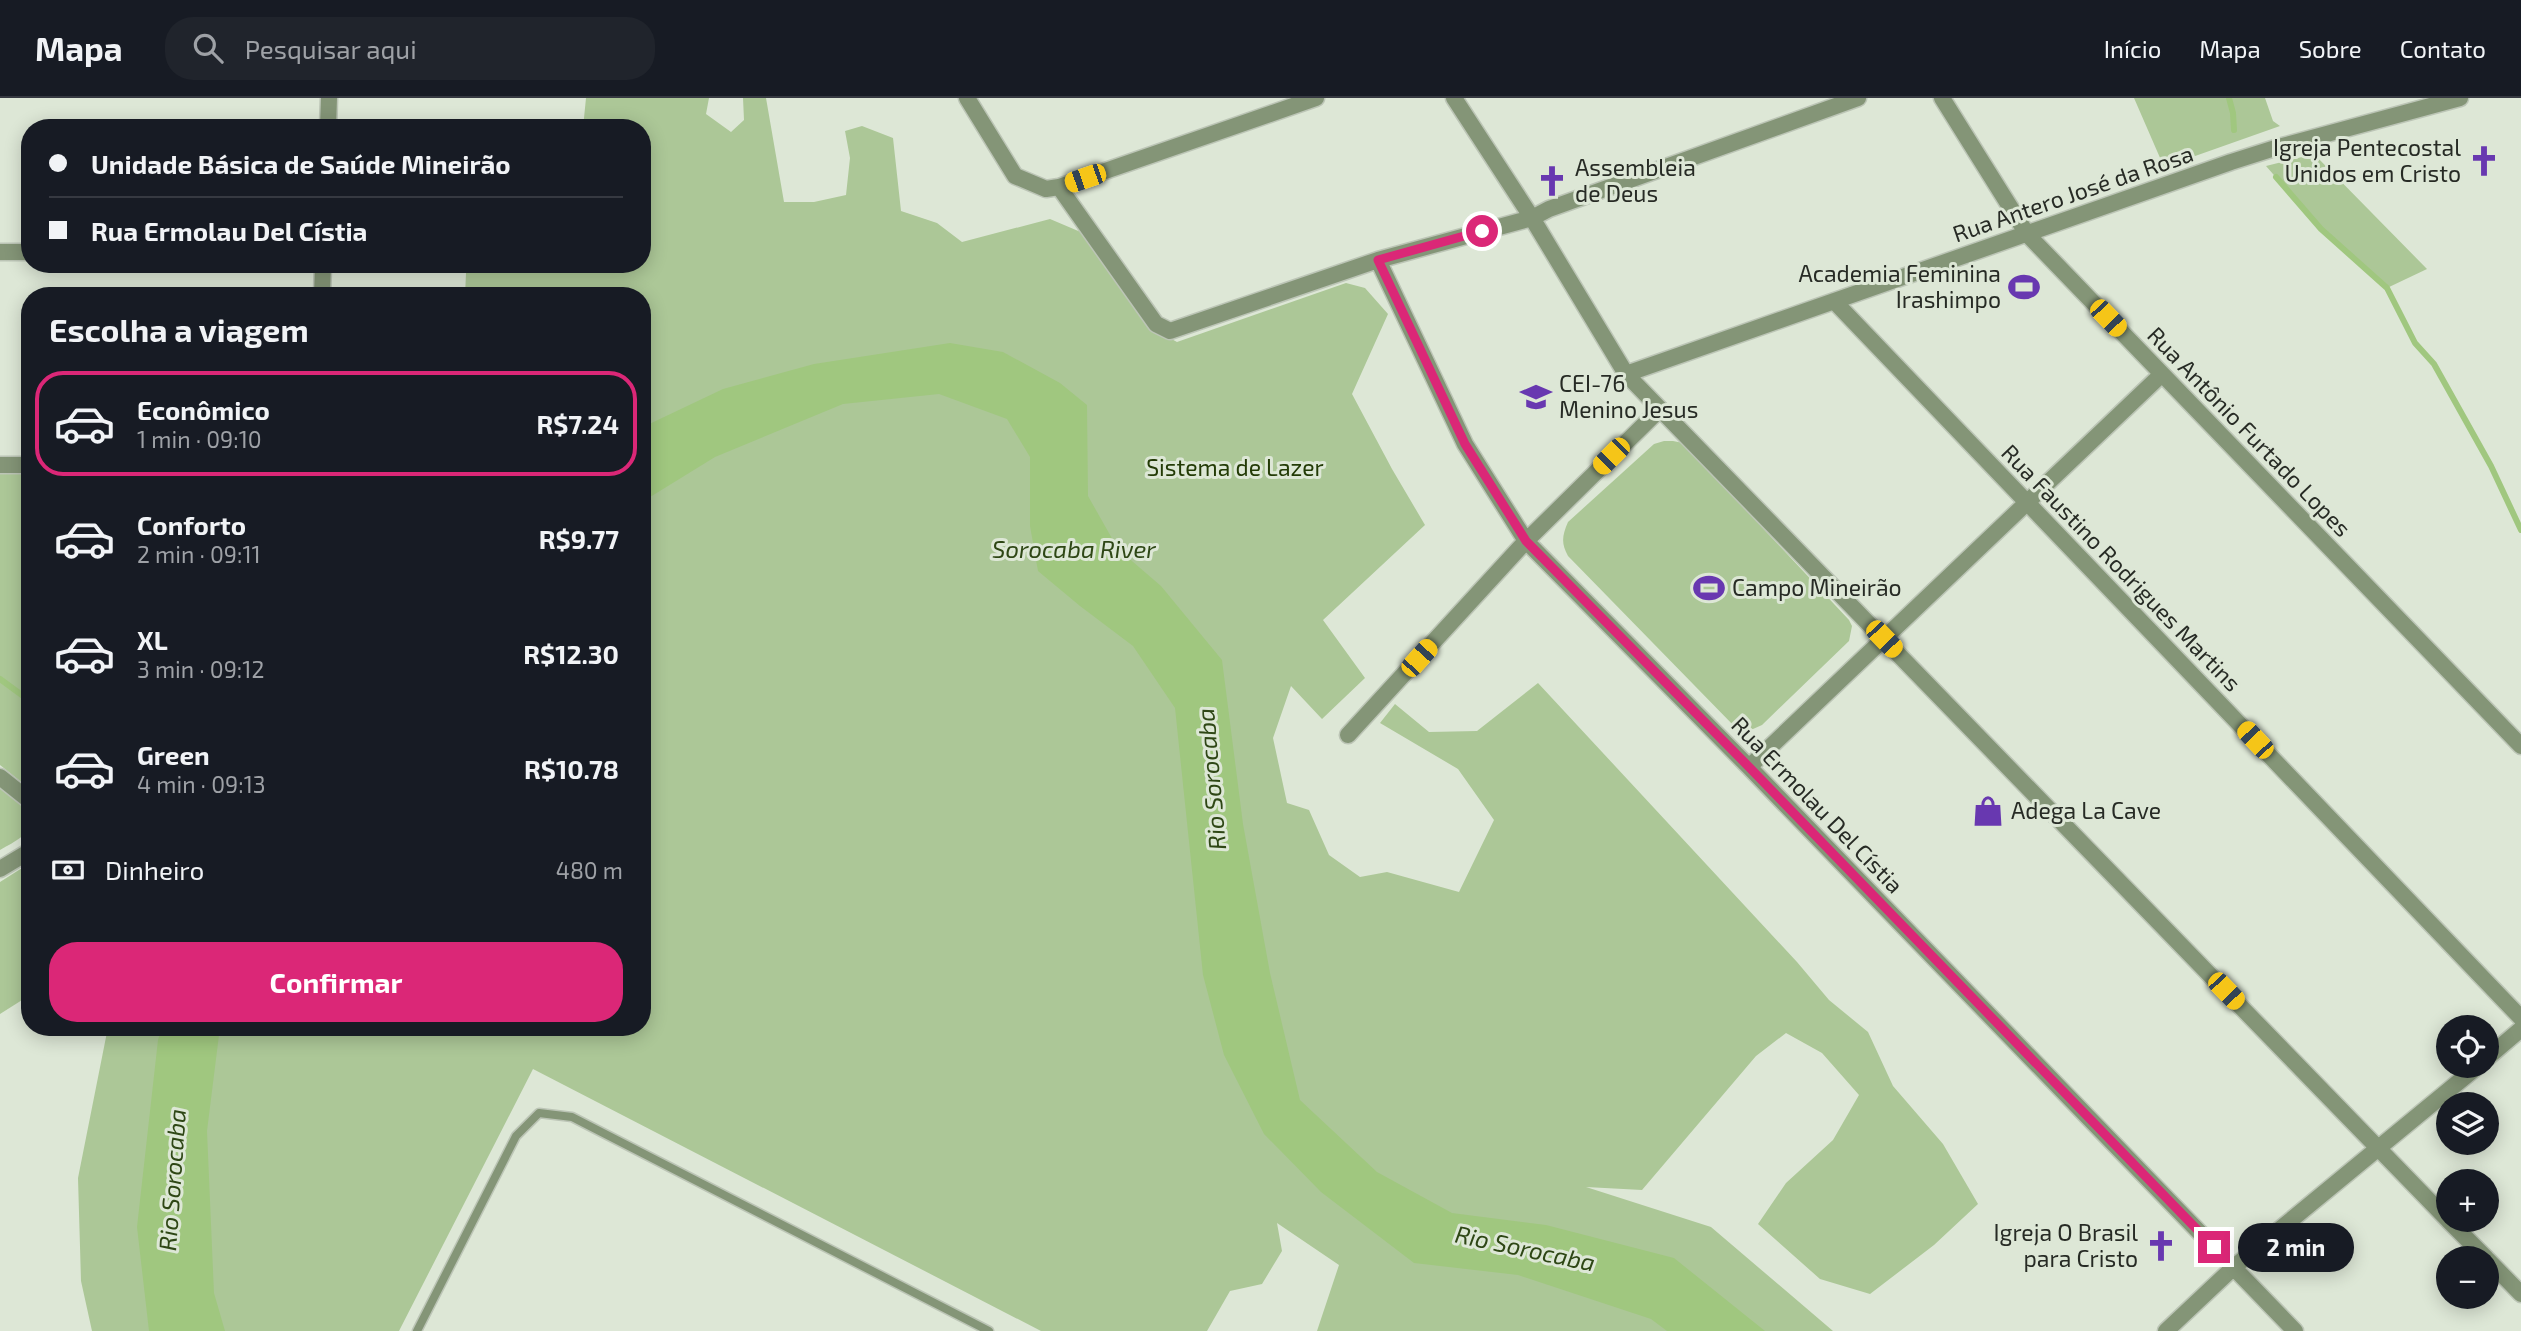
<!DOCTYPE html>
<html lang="pt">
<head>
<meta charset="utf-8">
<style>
	:root { --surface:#171b24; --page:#20242c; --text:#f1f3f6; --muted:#9ea1a6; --line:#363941; --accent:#db2777 }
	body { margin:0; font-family:"Exo 2",sans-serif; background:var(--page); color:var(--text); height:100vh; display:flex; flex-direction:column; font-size:26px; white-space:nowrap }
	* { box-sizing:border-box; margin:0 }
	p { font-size:23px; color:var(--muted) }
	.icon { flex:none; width:38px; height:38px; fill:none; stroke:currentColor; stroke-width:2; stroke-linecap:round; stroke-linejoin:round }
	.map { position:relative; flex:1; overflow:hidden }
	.details { position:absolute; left:21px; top:189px; width:630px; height:749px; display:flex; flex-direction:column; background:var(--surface); border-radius:28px; box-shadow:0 4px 18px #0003 }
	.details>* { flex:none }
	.top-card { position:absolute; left:21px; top:21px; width:630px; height:154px; border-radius:28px; box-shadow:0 4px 18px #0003; display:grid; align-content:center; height:154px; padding:0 28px; background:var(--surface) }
	.buttons { position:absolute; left:2436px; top:917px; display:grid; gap:14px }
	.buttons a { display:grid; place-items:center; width:63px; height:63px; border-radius:50%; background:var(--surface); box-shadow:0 4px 18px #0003; font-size:35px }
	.end { position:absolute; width:32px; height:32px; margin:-16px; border:9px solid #db2777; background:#fff; box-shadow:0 0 0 4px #fff }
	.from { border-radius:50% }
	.bubble { position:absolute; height:49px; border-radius:24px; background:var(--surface); box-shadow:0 4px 18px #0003; font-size:23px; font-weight:700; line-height:49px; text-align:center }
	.car { position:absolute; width:21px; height:42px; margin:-21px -10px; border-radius:9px; box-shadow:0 0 5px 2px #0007; background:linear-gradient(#f5c518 24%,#345 0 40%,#f5c518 0 76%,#345 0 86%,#f5c518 0) }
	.top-card b { display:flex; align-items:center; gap:24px; height:66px; font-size:26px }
	.top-card b+b { border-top:2px solid var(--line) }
	.top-card i { width:18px; height:18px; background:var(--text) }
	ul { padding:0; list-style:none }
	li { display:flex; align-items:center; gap:21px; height:105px; margin:0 14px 10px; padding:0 14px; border:4px solid transparent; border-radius:28px }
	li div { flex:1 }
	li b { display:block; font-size:26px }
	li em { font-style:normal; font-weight:700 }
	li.current { border-color:var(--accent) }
	li>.icon { width:63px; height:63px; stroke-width:1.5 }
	h2 { padding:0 28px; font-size:32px; line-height:84px }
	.pay { display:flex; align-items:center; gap:18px; height:77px; padding:0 28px; font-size:26px }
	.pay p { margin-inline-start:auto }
	.primary-button { display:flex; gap:14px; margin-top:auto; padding:14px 28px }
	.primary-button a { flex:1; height:80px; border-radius:28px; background:var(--accent); color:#fff; font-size:28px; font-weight:700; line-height:80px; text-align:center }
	header { display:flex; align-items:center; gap:42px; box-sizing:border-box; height:98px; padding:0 35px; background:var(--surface); border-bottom:2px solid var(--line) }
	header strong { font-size:33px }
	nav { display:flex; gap:38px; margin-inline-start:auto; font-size:24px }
	.search { width:490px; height:63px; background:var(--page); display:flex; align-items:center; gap:18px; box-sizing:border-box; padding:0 24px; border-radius:28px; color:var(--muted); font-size:26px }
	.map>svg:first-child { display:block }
	.green { fill:#acc797 }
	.water { fill:#a0c77f }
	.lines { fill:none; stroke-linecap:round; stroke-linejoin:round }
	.stream { stroke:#a0c77f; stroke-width:6 }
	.lane-casing { stroke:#bcc5b6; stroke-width:11 }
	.street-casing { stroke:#bcc5b6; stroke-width:19 }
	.lane { stroke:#849577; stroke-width:8 }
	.street { stroke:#849577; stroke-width:16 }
	.route { stroke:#db2777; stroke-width:9 }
	.labels { text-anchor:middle; stroke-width:6; stroke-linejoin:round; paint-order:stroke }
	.poi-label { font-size:23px; fill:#272b25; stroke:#dde7d6; text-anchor:start }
	.street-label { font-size:23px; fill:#272b25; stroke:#dde7d6 }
	.park-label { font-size:23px; fill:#233b06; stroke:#dde7d6 }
	.water-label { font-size:24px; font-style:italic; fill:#2e4715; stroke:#dde7d6 }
</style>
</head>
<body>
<header>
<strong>Mapa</strong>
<div class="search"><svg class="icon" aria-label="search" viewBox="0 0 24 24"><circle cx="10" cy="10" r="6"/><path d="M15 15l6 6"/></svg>Pesquisar aqui</div>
<nav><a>Início</a><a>Mapa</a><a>Sobre</a><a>Contato</a></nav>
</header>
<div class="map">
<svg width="2521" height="1233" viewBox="0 0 2521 1233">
	<rect width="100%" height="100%" fill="#dde7d6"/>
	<!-- green -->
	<path class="green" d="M586 0H709L706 16 731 34 744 22 743 0H766L784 104H814L846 97 850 60 845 33 862 28 893 40 901 113 937 125 962 144 1050 121 1083 135 1155 232 1177 244 1346 185 1365 190 1388 216 1352 296 1392 371 1425 427 1323 522 1365 580 1322 621 1291 588 1273 640 1287 705 1309 712 1329 757 1360 779 1387 774 1459 794 1494 722 1458 671 1380 625 1395 606 1429 634 1477 633 1538 585 1797 864 1829 902 1868 934 1893 988 1943 1046 1978 1106 1934 1147 1870 1196 1820 1181 1758 1126 1786 1085 1833 1042 1859 997 1822 955 1786 935 1756 958 1642 1092 1586 1089 1711 1129 1833 1233H1317L1339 1167 1277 1125 1282 1153 1262 1186 1230 1193 1207 1233H1041L533 971 399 1233H92L81 1183 78 1080 108 929H642V198H465L466 175 578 170 584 166H642V132L650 128 642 111V30H583Z
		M2134 0H2265L2273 23 2280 28 2164 69Z
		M2314 56 2427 171 2387 190 2321 131 2266 68Z
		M1664 343H1673L1683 345 1849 522 1852 528 1849 543 1762 627 1753 631 1736 630 1568 458C1561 445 1562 438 1568 424L1654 346Z
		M0 375 30 376V691L0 667Z
		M0 685 28 710C34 737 20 740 0 752Z
		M30 765V897L0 916V784Z"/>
	<!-- water -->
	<path class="water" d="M950 245 1003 254 1060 285 1087 307 1088 398 1118 451 1161 488 1222 562 1243 726 1270 875 1300 1002 1377 1074 1452 1115 1546 1127 1674 1160 1765 1233H1667L1651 1221 1518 1177 1414 1165 1321 1094 1264 1036 1224 957 1203 877 1175 610 1133 548 1080 508 1038 473 1030 428V359L1007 321 939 296 843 306 715 359 642 404 643 329 723 291 814 266Z
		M162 929H220L207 1033 214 1195 225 1233H149L137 1129 158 942Z"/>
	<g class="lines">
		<!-- stream -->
		<path class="stream" d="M2229 0 2233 15 2234 32
			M2276 79 2321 131 2387 190 2415 245 2434 266 2491 368 2521 432
			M0 581 30 603"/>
		<defs>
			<path id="lane" d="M417 1233 516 1038 539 1015 572 1019 989 1233"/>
			<path id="street" d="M967 0 1015 78 1046 91 1059 89 1316 0
				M1454 0 1532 120 1626 276 2448 1122
				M1942 0 2027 136 2521 648
				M328 30 329 0
				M1059 89 1156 226 1170 233 1378 162 1532 120 1549 111 1858 0
				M0 154H30
				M1378 162 1465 346 1526 443 1749 669 2295 1233
				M322 198 323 166
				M1834 203 2521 920
				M1626 276 2231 64 2275 50 2460 0
				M0 367H30
				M1348 637 1526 443 1660 311
				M1749 669 2162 276
				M0 679 30 703
				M0 771 30 753
				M2487 960 2521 931
				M2448 1122 2486 1160
				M2487 1161 2521 1196
				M2166 1233 2234 1169 2478 968"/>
		</defs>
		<!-- lane casing -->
		<use href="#lane" class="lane-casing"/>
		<!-- street casing -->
		<use href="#street" class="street-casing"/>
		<!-- lane -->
		<use href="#lane" class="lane"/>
		<!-- street -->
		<use href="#street" class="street"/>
	</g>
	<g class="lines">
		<!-- route -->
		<path class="route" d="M1482 133 1378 162 1465 346 1526 443 1749 669 2214 1149"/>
	</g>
	<!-- icons -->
	<defs>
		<symbol id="church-bare" viewBox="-9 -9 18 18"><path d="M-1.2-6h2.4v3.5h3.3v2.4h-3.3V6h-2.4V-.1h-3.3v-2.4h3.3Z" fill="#6838b0" stroke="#dde7d6" stroke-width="2.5" paint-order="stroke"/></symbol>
		<symbol id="stadium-bare" viewBox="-9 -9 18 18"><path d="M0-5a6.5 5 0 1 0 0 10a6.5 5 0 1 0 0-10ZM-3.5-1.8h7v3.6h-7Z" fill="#6838b0" stroke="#dde7d6" stroke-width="2.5" paint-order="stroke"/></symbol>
		<symbol id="school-bare" viewBox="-9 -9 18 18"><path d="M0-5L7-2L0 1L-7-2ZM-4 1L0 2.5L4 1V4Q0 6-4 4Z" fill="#6838b0" stroke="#dde7d6" stroke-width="2.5" paint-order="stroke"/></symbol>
		<symbol id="shop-bare" viewBox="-9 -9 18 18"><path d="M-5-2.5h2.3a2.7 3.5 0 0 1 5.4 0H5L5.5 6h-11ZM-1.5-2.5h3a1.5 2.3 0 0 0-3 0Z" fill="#6838b0" stroke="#dde7d6" stroke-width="2.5" paint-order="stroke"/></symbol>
	</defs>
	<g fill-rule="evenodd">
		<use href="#church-bare" x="2462" y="41" width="44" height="44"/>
		<use href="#church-bare" x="1530" y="61" width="44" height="44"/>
		<use href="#stadium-bare" x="2002" y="167" width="44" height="44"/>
		<use href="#school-bare" x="1514" y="277" width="44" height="44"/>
		<use href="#stadium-bare" x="1687" y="468" width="44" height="44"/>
		<use href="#shop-bare" x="1966" y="691" width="44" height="44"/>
		<use href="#church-bare" x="2139" y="1126" width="44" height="44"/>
	</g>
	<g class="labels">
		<!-- poi labels -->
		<g class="poi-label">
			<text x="2461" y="58" text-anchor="end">Igreja Pentecostal<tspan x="2461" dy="26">Unidos em Cristo</tspan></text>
			<text x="1575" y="78">Assembleia<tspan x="1575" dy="26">de Deus</tspan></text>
			<text x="2001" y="184" text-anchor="end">Academia Feminina<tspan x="2001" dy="26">Irashimpo</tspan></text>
			<text x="1559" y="294">CEI-76<tspan x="1559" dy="26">Menino Jesus</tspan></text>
			<text x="1732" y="498">Campo Mineirão</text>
			<text x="2011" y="721">Adega La Cave</text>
			<text x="2138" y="1143" text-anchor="end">Igreja O Brasil<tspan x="2138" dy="26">para Cristo</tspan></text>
		</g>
		<!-- street labels -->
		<g class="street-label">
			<text transform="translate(2073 96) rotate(-19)" y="8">Rua Antero José da Rosa</text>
			<text transform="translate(2249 334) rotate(46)" y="8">Rua Antônio Furtado Lopes</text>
			<text transform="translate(2121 470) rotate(46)" y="8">Rua Faustino Rodrigues Martins</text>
			<text transform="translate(1817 707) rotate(46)" y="8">Rua Ermolau Del Cístia</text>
		</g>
		<!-- park labels -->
		<g class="park-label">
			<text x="1235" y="378">Sistema de Lazer</text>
		</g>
		<!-- water labels -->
		<g class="water-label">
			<text x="1074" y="460">Sorocaba River</text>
			<text transform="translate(1212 681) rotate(-95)" y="8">Rio Sorocaba</text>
			<text transform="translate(173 1082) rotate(-86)" y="8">Rio Sorocaba</text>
			<text transform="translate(1525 1151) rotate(12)" y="8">Rio Sorocaba</text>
		</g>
	</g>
</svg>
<div class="buttons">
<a><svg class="icon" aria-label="locate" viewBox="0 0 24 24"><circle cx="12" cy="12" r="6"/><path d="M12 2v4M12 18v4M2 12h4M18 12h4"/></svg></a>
<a><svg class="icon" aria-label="layers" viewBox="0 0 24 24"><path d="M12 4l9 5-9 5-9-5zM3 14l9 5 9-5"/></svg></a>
<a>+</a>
<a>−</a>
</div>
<i class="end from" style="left:1482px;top:133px"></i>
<i class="end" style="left:2214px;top:1149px"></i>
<div class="bubble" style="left:2238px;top:1125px;width:116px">2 min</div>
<i class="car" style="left:1085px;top:80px;rotate:251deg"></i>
<i class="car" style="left:2108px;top:220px;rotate:136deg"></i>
<i class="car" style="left:1611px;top:358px;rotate:225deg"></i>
<i class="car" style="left:1884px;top:541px;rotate:136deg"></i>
<i class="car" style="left:1419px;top:560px;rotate:42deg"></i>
<i class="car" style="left:2255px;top:642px;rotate:317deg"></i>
<i class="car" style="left:2226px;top:893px;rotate:136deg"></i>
<div class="top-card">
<b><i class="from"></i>Unidade Básica de Saúde Mineirão</b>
<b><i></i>Rua Ermolau Del Cístia</b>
</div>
<section class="details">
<h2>Escolha a viagem</h2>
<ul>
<li class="current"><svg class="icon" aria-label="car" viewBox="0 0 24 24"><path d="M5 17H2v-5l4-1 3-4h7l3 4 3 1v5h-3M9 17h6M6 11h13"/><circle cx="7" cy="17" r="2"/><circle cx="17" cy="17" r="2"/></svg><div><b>Econômico</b><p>1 min · 09:10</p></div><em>R$7.24</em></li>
<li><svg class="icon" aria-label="car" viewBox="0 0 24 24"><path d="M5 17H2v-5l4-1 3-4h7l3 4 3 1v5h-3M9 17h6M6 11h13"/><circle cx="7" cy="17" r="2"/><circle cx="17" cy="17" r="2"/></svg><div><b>Conforto</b><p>2 min · 09:11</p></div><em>R$9.77</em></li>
<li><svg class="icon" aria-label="car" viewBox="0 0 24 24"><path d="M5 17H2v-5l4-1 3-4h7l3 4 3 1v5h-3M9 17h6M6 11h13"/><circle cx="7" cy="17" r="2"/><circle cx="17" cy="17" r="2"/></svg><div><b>XL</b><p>3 min · 09:12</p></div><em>R$12.30</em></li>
<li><svg class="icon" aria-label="car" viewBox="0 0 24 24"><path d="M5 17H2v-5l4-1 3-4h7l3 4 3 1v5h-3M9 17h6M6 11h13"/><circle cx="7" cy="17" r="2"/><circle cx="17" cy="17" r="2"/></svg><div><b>Green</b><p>4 min · 09:13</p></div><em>R$10.78</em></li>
</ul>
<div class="pay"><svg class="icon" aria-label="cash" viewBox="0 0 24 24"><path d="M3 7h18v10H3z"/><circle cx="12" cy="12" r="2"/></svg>Dinheiro<p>480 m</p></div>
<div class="primary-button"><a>Confirmar</a></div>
</section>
</div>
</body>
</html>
